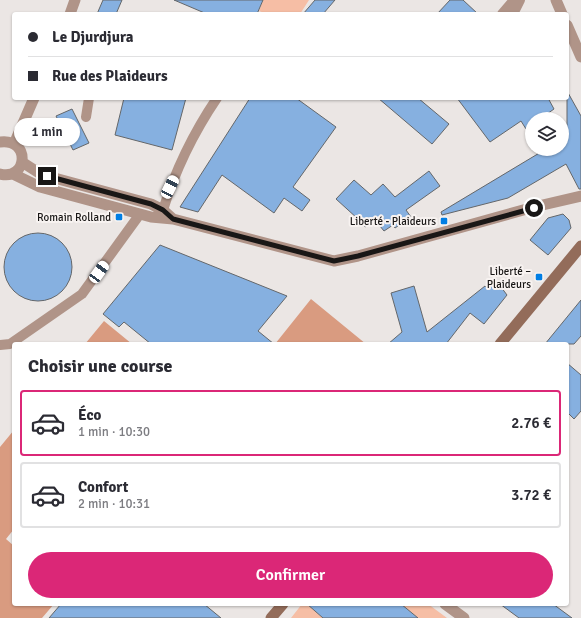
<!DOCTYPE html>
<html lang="fr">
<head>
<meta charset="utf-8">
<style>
	:root { --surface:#fff; --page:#f7f7f7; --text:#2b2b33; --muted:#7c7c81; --line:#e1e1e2; --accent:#db2777 }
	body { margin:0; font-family:Signika,sans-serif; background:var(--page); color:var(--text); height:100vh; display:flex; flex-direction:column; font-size:15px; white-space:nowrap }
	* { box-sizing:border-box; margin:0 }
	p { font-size:13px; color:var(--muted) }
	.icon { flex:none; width:22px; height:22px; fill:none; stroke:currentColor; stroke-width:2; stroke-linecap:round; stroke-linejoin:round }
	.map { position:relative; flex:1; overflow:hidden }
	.sheet { position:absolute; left:12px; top:342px; width:557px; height:264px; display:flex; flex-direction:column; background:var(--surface); border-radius:4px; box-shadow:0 1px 3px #0004 }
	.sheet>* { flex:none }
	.guide { position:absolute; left:12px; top:12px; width:557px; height:88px; border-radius:4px; box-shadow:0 1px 3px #0004; display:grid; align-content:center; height:88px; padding:0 16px; background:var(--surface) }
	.buttons { position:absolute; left:525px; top:112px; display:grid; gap:8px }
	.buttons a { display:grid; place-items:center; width:44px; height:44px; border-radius:50%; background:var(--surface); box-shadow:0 1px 3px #0004; font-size:20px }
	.end { position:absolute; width:18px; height:18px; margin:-9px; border:5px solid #191716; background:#fff; box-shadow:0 0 0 2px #fff }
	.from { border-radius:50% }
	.bubble { position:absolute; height:28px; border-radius:14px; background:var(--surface); box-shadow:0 1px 3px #0004; font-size:13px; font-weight:600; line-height:28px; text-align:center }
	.car { position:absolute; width:12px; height:24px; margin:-12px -6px; border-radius:5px; box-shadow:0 0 3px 1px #0007; background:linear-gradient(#fff 24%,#345 0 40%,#fff 0 76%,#345 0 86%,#fff 0) }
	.guide b { display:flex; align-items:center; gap:14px; height:38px; font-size:15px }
	.guide b+b { border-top:1px solid var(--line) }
	.guide i { width:10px; height:10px; background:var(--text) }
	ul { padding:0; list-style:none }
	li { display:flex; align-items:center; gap:12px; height:66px; margin:0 8px 6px; padding:0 8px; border:2px solid var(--line); border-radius:4px }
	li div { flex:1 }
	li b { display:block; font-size:15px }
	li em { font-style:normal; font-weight:600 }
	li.on { border-color:var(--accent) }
	li>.icon { width:36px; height:36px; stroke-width:1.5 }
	h2 { padding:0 16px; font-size:18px; line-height:48px }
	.cta { display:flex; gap:8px; margin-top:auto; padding:8px 16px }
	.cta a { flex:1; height:46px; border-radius:24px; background:var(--accent); color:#fff; font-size:16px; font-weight:600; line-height:46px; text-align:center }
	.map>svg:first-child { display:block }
	.green { fill:#f6bea5 }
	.water { fill:#d99b80 }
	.building { fill:#86b0e0; stroke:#64676a }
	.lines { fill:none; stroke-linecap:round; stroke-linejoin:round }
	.service { stroke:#b09488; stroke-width:10 }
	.minor { stroke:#b09488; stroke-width:11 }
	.secondary { stroke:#936c5a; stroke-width:11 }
	.route { stroke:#191716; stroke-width:5 }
	.poi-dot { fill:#007ee4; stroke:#f8f3f1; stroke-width:1.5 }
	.labels { text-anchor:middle; stroke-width:4; stroke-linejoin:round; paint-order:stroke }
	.poi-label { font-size:11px; fill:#191716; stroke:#f8f3f1; text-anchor:end }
</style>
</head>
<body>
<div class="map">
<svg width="581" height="618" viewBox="0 0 581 618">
	<rect width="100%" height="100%" fill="#ebe6e4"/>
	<!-- green -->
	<path class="green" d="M263 0H309L300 14H267L259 11Z
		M302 604H311L310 607 323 618H291Z
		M401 604H428L447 618H418Z"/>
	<!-- water -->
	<path class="water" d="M311 299 366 344H275Z
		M104 321 132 344H85Z
		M14 430V529L6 539 14 546V604H54L42 618H0V447Z"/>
	<!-- building -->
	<path class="building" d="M103 0H122L116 14H97Z
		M174 0H263L257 14H207Z
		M315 0H335L323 14H303Z
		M450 0H463L478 14H437Z
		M567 91 581 116V189H579L566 164 508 198 442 215 441 212 546 149H562V122L567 131Z
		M124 98H186L172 150 115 135Z
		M250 98H296L336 127 293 187 310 200 302 211 284 198 274 213 222 175 198 212 180 207Z
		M378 98H418L449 124 432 144Z
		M457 98H548L554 109 540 119H532V125L526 129 521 121 490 142Z
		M72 109 89 143 73 150 56 116Z
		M429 171 440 186 406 210 411 217 395 228 393 225 384 231 375 220 365 227 358 219 336 199 354 180 371 195 383 184 395 197Z
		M563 214 569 220 571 228 548 255 530 240 548 218Z
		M4 267a34 34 0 1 1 68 0a34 34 0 1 1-68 0Z
		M160 245 287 296 258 331 274 344H151L124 322 119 327 103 314Z
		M495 279 507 295 484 324 470 313 446 344H388L402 332 391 293 414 286 427 332 485 286 487 288Z
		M581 300V336L574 344H545Z
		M567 363 581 375V411L574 419 567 412Z
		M61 604H204L221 618H49Z
		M307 604H401L418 618H323Z
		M500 604H553L572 618H519Z"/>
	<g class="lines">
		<!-- service -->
		<path class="service" d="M502 14 514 0
			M513 14 520 0
			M86 117 89 98
			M163 210C175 171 194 132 217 98
			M0 345 10 344 82 294 140 214"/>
		<!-- minor -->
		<path class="minor" d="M556 0 562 14
			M70 14 75 0
			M567 25 581 57
			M0 142C31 138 28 181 0 174
			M14 144 34 98
			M22 162 39 173 47 176 151 204 163 210 173 219
			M13 174 40 187 140 214 151 217 173 219 334 261 358 256 534 207 581 196
			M445 604 464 618"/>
		<!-- secondary -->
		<path class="secondary" d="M500 344 581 246
			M271 618 283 604"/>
	</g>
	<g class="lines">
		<!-- route -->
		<path class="route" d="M47 176 151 204 163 210 173 219 334 261 358 256 534 208"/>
	</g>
	<!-- markers -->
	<g class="poi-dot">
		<rect x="115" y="213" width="8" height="8" rx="2"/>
		<rect x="440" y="217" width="8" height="8" rx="2"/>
		<rect x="535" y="273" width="8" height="8" rx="2"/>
	</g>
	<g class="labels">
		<!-- poi labels -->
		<g class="poi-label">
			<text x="111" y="221">Romain Rolland</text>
			<text x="436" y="225">Liberté - Plaideurs</text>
			<text x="531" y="275">Liberté –<tspan x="531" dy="13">Plaideurs</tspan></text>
		</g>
	</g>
</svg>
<div class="buttons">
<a><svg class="icon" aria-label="layers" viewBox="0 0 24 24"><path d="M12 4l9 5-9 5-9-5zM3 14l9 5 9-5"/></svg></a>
</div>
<i class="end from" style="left:534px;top:208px"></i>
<i class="end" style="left:47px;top:176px"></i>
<div class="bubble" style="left:14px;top:118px;width:66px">1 min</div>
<i class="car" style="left:170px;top:187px;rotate:26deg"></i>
<i class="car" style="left:99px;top:272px;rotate:36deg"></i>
<div class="guide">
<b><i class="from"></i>Le Djurdjura</b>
<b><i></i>Rue des Plaideurs</b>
</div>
<section class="sheet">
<h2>Choisir une course</h2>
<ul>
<li class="on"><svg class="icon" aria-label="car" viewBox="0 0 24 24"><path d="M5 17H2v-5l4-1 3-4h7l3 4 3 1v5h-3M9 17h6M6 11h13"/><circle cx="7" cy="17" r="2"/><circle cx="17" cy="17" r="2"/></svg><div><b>Éco</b><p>1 min · 10:30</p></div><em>2.76 €</em></li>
<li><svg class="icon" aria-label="car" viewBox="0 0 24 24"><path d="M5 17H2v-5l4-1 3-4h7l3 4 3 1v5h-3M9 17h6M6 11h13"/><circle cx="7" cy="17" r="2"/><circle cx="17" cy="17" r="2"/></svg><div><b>Confort</b><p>2 min · 10:31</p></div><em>3.72 €</em></li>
</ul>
<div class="cta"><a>Confirmer</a></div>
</section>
</div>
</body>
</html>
